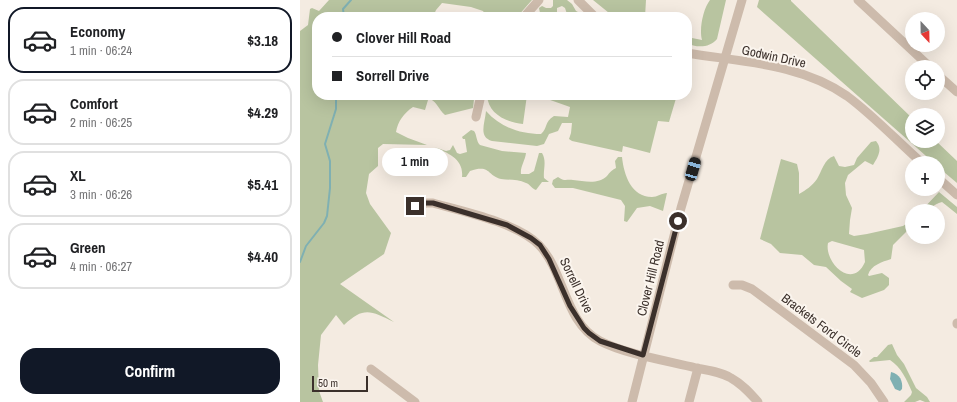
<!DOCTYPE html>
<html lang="en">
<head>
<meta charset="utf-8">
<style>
	:root { --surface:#fff; --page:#f6f6f6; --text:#202124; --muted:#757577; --line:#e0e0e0; --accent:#111827 }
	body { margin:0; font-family:"Archivo Narrow",sans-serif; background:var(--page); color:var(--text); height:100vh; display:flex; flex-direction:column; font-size:15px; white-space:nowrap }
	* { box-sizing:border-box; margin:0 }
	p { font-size:13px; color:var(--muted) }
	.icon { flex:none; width:22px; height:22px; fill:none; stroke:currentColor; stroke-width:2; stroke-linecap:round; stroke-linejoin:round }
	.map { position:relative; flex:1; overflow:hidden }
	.panel { display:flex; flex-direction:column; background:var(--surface); width:300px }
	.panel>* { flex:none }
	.guide { position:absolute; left:12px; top:12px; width:380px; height:88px; border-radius:16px; box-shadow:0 4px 16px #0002; display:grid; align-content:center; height:88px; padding:0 20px; background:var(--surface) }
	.needle { width:26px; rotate:158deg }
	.controls { position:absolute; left:605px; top:12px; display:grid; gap:8px }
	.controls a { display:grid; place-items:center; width:40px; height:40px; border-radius:50%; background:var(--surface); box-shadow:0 4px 16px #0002; font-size:20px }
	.scale { position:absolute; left:12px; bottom:10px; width:56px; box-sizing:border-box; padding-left:4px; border:2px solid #3b302b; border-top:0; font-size:11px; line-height:14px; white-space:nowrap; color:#3b302b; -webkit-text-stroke:3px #fbf5ee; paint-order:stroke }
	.end { position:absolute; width:18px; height:18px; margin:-9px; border:5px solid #3b302b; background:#fff; box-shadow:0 0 0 2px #fff }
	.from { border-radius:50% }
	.bubble { position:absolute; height:28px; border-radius:14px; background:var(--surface); box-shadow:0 4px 16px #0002; font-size:13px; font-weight:700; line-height:28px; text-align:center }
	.car { position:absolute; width:12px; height:24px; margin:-12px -6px; border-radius:5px; box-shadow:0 0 3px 1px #0007; background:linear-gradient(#222 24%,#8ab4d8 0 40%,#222 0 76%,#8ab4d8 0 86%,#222 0) }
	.guide b { display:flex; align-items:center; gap:14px; height:38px; font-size:15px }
	.guide b+b { border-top:1px solid var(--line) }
	.guide i { width:10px; height:10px; background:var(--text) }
	ul { padding:7px 0 0; list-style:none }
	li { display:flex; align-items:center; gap:12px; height:66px; margin:0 8px 6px; padding:0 12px; border:2px solid var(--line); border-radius:16px }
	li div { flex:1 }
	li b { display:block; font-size:15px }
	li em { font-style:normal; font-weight:700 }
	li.active { border-color:var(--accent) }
	li>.icon { width:36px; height:36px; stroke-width:1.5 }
	.cta { display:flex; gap:8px; margin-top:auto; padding:8px 20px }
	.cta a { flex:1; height:46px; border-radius:16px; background:var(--accent); color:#fff; font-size:16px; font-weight:700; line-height:46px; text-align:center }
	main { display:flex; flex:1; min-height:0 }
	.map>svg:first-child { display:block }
	.green { fill:#b8c4a0; fill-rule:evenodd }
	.water { fill:#7fb0b2 }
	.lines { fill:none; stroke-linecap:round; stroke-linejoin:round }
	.stream { stroke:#7fb0b2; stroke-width:2 }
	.minor { stroke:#cdbbac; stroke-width:9 }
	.route { stroke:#3b302b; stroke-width:5 }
	.labels { text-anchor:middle; stroke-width:4; stroke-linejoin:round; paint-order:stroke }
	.street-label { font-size:13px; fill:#3b302b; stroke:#fbf5ee }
</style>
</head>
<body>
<main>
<section class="panel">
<ul>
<li class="active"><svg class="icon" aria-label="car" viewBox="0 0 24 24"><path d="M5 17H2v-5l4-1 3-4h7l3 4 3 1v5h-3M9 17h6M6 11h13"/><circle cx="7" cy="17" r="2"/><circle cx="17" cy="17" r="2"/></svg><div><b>Economy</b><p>1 min · 06:24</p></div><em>$3.18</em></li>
<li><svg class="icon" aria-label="car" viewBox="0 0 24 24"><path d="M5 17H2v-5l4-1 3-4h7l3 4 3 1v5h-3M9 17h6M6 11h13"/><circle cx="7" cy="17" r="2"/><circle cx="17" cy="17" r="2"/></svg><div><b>Comfort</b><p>2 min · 06:25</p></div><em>$4.29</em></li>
<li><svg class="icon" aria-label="car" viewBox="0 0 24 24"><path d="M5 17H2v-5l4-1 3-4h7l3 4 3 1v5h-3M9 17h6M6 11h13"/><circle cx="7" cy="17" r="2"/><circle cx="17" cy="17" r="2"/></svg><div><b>XL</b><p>3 min · 06:26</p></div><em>$5.41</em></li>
<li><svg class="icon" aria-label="car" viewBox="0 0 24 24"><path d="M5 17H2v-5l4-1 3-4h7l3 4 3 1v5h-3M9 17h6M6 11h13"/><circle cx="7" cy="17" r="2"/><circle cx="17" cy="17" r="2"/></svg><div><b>Green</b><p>4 min · 06:27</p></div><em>$4.40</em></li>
</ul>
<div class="cta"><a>Confirm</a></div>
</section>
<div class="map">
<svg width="657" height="402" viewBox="0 0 657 402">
	<rect width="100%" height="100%" fill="#f4ebe1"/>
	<!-- green -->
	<path class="green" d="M29 0H232L217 17H187L183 11 171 7 142 3 136 10 133 17H17V95H163L174 99 173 108 145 115C138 109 138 103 130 99L128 100 125 110 113 107C104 113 98 121 96 132L108 138 127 145 83 144 78 148V166L69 174 66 193 70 204 91 233 84 254 40 284 94 322C71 311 64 306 44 325L36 315 21 335 18 365 19 391 23 402H0V31L8 25 10 9 12 8 19 11Z
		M253 0H267L272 4 276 11 288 17H268L265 8 262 6 257 8V14L254 17H243L240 13 239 8 242 6 246 8H251L253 6Z
		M293 0H346L345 17H314Z
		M410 0H426L417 39C410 48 396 48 387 43V37L402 40C399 29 403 9 410 0Z
		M459 0H491V1L612 118V141H636L657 161V183L638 167V163H634L457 7Z
		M187 95H227L223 124C206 122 188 114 187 95Z
		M236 95H246L249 97 377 95 369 122 358 121 350 153 323 146 322 152 272 141 269 139 271 133 272 123H262L258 131 249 134 244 144 237 146 192 141C178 137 185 123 186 111 200 127 220 134 241 134 248 128 244 122 254 116L268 117 270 107Z
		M171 130 174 131C177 135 176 141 180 145L202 151 226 153C225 161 220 167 221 174H229L234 171 239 153H242C247 161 243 170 244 178L249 182H242L236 190C231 188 230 184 226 183 218 179 209 180 201 179 187 176 191 164 170 171L166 177H162C164 159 148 153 134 147L146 151 150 150 153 145 157 153 160 154 167 152 165 139H163L162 137Z
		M576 141C583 149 578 157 573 165L565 161 548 175 545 183 546 195 552 208 550 220 549 234 554 236 567 234 603 226 612 220V226L593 245 591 259C582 262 571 265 568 275L569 276 582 273 589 278V285L584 290 562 298 550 292 552 289 541 281 526 267 514 265 502 255 480 253 471 244 460 239 481 159 497 164 499 173V194C506 190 512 186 517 179 522 171 524 159 534 156L539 166 545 167 554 165 557 158 571 142ZM532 241 564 250 565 262C552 291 524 262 528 243Z
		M318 157H322C324 175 331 197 352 197 357 197 362 193 367 193L363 211 350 206 337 208 327 222 324 221 325 206 321 200 273 188H255L252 184 253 180 258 177C265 182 266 179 273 180 284 181 298 185 307 176 310 172 312 170 316 168L315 161Z
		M639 192 657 207V214L642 202C633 204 630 211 621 211Z
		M592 344 597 355 604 364 616 388 627 397 630 402H625L620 400 615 402H604L611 395 612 392C607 380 601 367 590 360L570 362 569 361 574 357H577L588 345Z"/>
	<!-- water -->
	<path class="water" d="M591 372C600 374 603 381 602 389L600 391 595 389 590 379Z"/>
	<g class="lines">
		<!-- stream -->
		<path class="stream" d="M44 17 43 9 51 0
			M0 262 6 246 24 223 27 216 30 188V161L25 144 36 109V95"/>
		<!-- minor -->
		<path class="minor" d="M278 0 295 17
			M558 0 630 67
			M224 17 239 0
			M387 53C441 62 500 63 547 96 574 116 597 141 622 163
			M638 75 657 92
			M176 117 181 95
			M638 178 657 195
			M115 206 127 203H133C162 211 218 223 239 245 265 272 264 322 300 341 325 354 368 361 396 368 408 370 421 372 431 378 442 384 450 393 458 402
			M433 285H442L452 289 554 365 571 383 584 402
			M657 324V323
			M71 369 115 402
			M332 402 381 208 442 0
			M389 402 398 368"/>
	</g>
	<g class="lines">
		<!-- route -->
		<path class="route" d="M115 206 126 203H133L207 225 231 238 240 245 249 259 270 306 284 328 289 333 300 341 343 355 378 221"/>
	</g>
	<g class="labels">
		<!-- street labels -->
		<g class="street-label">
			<text transform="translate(474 56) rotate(12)" y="5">Godwin Drive</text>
			<text transform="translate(350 278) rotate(-76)" y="5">Clover Hill Road</text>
			<text transform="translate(277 285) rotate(64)" y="5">Sorrell Drive</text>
			<text transform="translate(522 325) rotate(37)" y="5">Brackets Ford Circle</text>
		</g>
	</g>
</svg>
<div class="controls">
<a><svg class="needle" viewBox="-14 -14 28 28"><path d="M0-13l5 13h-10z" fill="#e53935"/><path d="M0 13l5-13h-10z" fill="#757577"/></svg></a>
<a><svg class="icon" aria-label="locate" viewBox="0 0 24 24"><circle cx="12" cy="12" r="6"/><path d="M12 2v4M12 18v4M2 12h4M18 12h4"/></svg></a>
<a><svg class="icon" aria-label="layers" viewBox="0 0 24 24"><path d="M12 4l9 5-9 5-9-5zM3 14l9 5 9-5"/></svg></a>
<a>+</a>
<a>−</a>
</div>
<div class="scale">50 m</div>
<i class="end from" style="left:378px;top:221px"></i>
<i class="end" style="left:115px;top:206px"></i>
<div class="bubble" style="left:82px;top:148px;width:66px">1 min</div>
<i class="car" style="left:393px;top:169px;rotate:16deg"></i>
<div class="guide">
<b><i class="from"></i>Clover Hill Road</b>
<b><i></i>Sorrell Drive</b>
</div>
</div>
</main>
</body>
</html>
